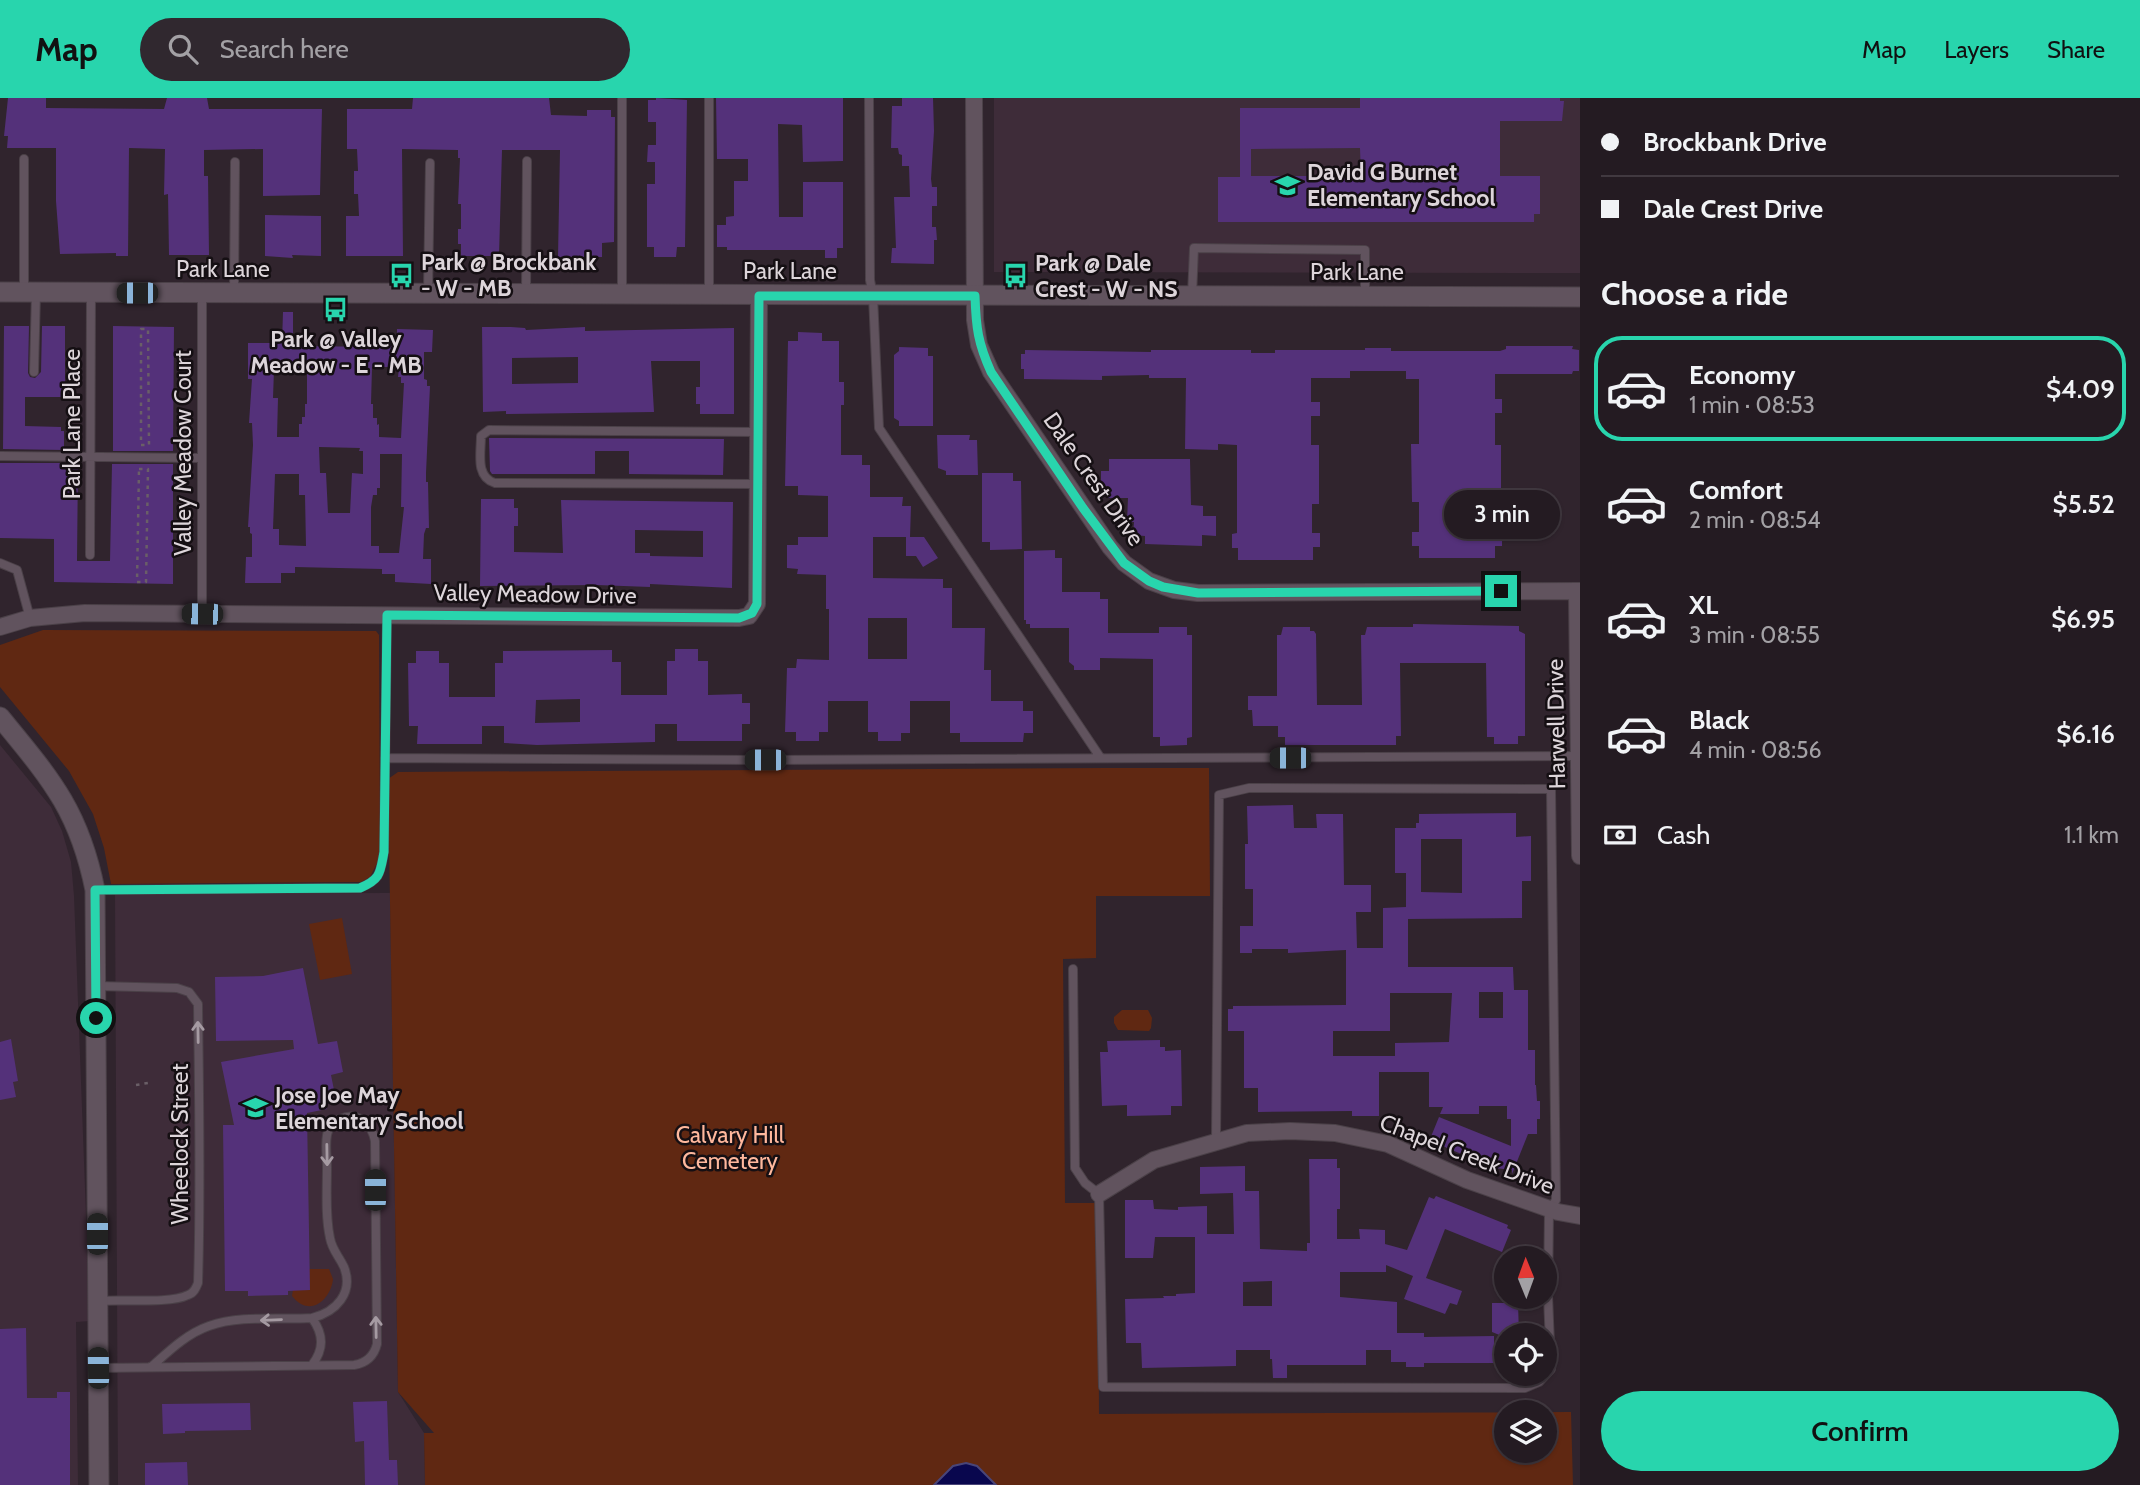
<!DOCTYPE html>
<html lang="en">
<head>
<meta charset="utf-8">
<style>
	:root { --surface:#241b22; --page:#30282f; --text:#f1f3f6; --muted:#a3a1a5; --line:#413940; --accent:#28d5ad }
	body { margin:0; font-family:Cabin,sans-serif; background:var(--page); color:var(--text); height:100vh; display:flex; flex-direction:column; font-size:26px; white-space:nowrap }
	* { box-sizing:border-box; margin:0 }
	p { font-size:23px; color:var(--muted) }
	.icon { flex:none; width:38px; height:38px; fill:none; stroke:currentColor; stroke-width:2; stroke-linecap:round; stroke-linejoin:round }
	.map { position:relative; flex:1; overflow:hidden }
	.sheet { display:flex; flex-direction:column; background:var(--surface); width:560px }
	.sheet>* { flex:none }
	.banner { display:grid; align-content:center; height:154px; padding:0 21px; background:var(--surface) }
	.needle { width:46px; rotate:359deg }
	.controls { position:absolute; left:1494px; top:1148px; display:grid; gap:14px }
	.controls a { display:grid; place-items:center; width:63px; height:63px; border-radius:50%; background:var(--surface); box-shadow:0 2px 5px #0004,0 0 0 2px var(--line); font-size:35px }
	.end { position:absolute; width:32px; height:32px; margin:-16px; border:9px solid #28d5ad; background:#111; box-shadow:0 0 0 4px #111 }
	.from { border-radius:50% }
	.bubble { position:absolute; height:49px; border-radius:24px; background:var(--surface); box-shadow:0 2px 5px #0004,0 0 0 2px var(--line); font-size:23px; font-weight:600; line-height:49px; text-align:center }
	.car { position:absolute; width:21px; height:42px; margin:-21px -10px; border-radius:9px; box-shadow:0 0 5px 2px #0007; background:linear-gradient(#222 24%,#8ab4d8 0 40%,#222 0 76%,#8ab4d8 0 86%,#222 0) }
	.banner b { display:flex; align-items:center; gap:24px; height:66px; font-size:26px }
	.banner b+b { border-top:2px solid var(--line) }
	.banner i { width:18px; height:18px; background:var(--text) }
	ul { padding:0; list-style:none }
	li { display:flex; align-items:center; gap:21px; height:105px; margin:0 14px 10px; padding:0 7px; border:4px solid transparent; border-radius:28px }
	li div { flex:1 }
	li b { display:block; font-size:26px }
	li em { font-style:normal; font-weight:600 }
	li.on { border-color:var(--accent) }
	li>.icon { width:63px; height:63px; stroke-width:1.5 }
	h2 { padding:0 21px; font-size:32px; line-height:84px }
	.pay { display:flex; align-items:center; gap:18px; height:77px; padding:0 21px; font-size:26px }
	.pay p { margin-inline-start:auto }
	.primary-button { display:flex; gap:14px; margin-top:auto; padding:14px 21px }
	.primary-button a { flex:1; height:80px; border-radius:42px; background:var(--accent); color:#111; font-size:28px; font-weight:600; line-height:80px; text-align:center }
	header { display:flex; align-items:center; gap:42px; box-sizing:border-box; height:98px; padding:0 35px; background:var(--accent); color:#111 }
	header strong { font-size:33px }
	nav { display:flex; gap:38px; margin-inline-start:auto; font-size:24px }
	.search { width:490px; height:63px; background:var(--page); display:flex; align-items:center; gap:18px; box-sizing:border-box; padding:0 24px; border-radius:38px; color:var(--muted); font-size:26px }
	main { display:flex; flex:1; min-height:0 }
	.map>svg:first-child { display:block }
	.built { fill:#3e2c39 }
	.green { fill:#602812; fill-rule:evenodd }
	.water { fill:#09074e; stroke:#494578; stroke-width:2 }
	.building { fill:#54317a; fill-rule:evenodd }
	.lines { fill:none; stroke-linecap:round; stroke-linejoin:round }
	.service-casing { stroke:#4b4148; stroke-width:10 }
	.minor-casing { stroke:#4b4148; stroke-width:18 }
	.tertiary-casing { stroke:#4b4148; stroke-width:21 }
	.path { stroke:#6a5f67; stroke-width:2.5; stroke-dasharray:3.5 5; stroke-linecap:butt }
	.service { stroke:#61535e; stroke-width:8 }
	.minor { stroke:#61535e; stroke-width:16 }
	.tertiary { stroke:#61535e; stroke-width:19 }
	.oneway { stroke:#a59aa2 }
	.route { stroke:#28d5ad; stroke-width:9 }
	.labels { text-anchor:middle; stroke-width:5; stroke-linejoin:round; paint-order:stroke }
	.poi-label { font-size:23px; font-weight:bold; fill:#ddd5da; stroke:#150f13; text-anchor:start }
	.street-label { font-size:23px; fill:#ddd5da; stroke:#150f13 }
	.park-label { font-size:23px; fill:#ffb89d; stroke:#150f13 }
</style>
</head>
<body>
<header>
<strong>Map</strong>
<div class="search"><svg class="icon" aria-label="search" viewBox="0 0 24 24"><circle cx="10" cy="10" r="6"/><path d="M15 15l6 6"/></svg>Search here</div>
<nav><a>Map</a><a>Layers</a><a>Share</a></nav>
</header>
<main>
<div class="map">
<svg width="1580" height="1387" viewBox="0 0 1580 1387">
	<rect width="100%" height="100%" fill="#30242d"/>
	<!-- built -->
	<path class="built" d="M994 0H1580V175L994 174Z
		M0 647 51 709 62 733 71 764 74 798 90 1223 76 1224 78 1387H0Z
		M390 795 398 1294 424 1335 425 1387H118L115 796Z"/>
	<!-- green -->
	<path class="green" d="M43 532 376 533 379 537 380 759 370 779 361 784 111 786 104 750 93 716 69 673 0 589V547Z
		M1107 670H1209L1210 798H1096V860L1063 861 1065 1105H1098L1099 1316 1571 1314 1573 1387H425L424 1335H434L398 1294 388 681 398 674ZM1507 1314H1545V1353H1507Z
		M342 820 352 876 320 882 309 826Z
		M1122 912H1148L1152 920 1151 930 1149 933 1118 932 1114 925V919Z
		M309 1171H329L333 1181C332 1195 318 1215 301 1206 297 1204 295 1201 292 1198L293 1192Z"/>
	<!-- water -->
	<path class="water" d="M966 1365 977 1368 996 1387H934L953 1368Z"/>
	<!-- building -->
	<path class="building" d="M8 0H46V10L164 11 167 0H207L209 11H322L320 97 263 98V51L204 52V78H208L209 157H169L168 96 164 97 165 51 129 50 128 158H116V155L60 156 56 103V50H7L8 38H4Z
		M413 0H549L551 17 587 18V12H611V19H615L614 144 602 145V159H558L560 52H502L499 158H461V146H458V131H461V106H458L460 60H458V52L402 51 403 158H346V118H359L358 96H354V73H358L357 51H347V11H412Z
		M656 0 687 2 685 149H677L676 159H654V149H647V86H655V64H647L648 47H656V24H648V2H656Z
		M716 0H843V63L803 64 802 27 778 26 779 119H803V84H843V150H837V160H825V152H727V149H717V127H726V119L734 118V83H748V61H717Z
		M902 0H933L934 33 931 81 932 89H937V108H932V129H936L937 142H934V166L891 165 892 150H896L894 99H910L909 68H902V57L899 56 898 50H891L892 8H902Z
		M1360 0H1560V3H1564L1562 23H1500V78H1540V116H1534V124H1218V79H1240V10H1360ZM1360 50 1361 78H1251V51Z
		M265 117 321 118V158L292 157 293 160 265 158Z
		M283 214H293V237H299V248L383 249V241H397V231L433 232 432 254H424V281L427 282V288H430L426 375V384H428L429 430H426L424 436 423 461H431V486L395 484V476H382V471L295 469V475H281V485H245L246 459H252V436L250 435V429H248L253 347 252 325H249L252 281H248V245H282ZM372 269H399L398 279H401V285H404L401 340 379 339V326L377 327V320H373V306H371ZM274 272H307V306H305V319H302V326H299V339H277L278 300H273ZM319 349 360 350 359 353H363V376L352 375 350 415H328L326 375H320ZM380 356H402L401 409H404L399 455H379V448H371V409L373 397H377V390H380ZM275 376H299V397H305L306 448 279 447V431H273Z
		M4 228H29L28 275 30 279 35 280 41 274 42 228H65V299H25V328L61 329V333H64V352L3 351Z
		M113 228 174 229 173 353H113Z
		M482 229H511L525 230 526 232 585 229V233L734 230V316H700V306H696V289H700V263H651L654 314 506 316V313L483 314ZM578 259V285L512 286V260Z
		M798 234 822 235V243H839V284H844V307H841V357H862V367H870V399H903L902 408H911L910 439H924L938 460 923 469 916 458H906V439H873V480L943 481V490H952V530H985L984 572H991V603H1023V613H1033V635H1024L1023 644H960V635H950V603H910V635H901V643H878V634H868V603H828V634H819V643H796V634H785L787 570H796L797 561 829 562V511H826V477L797 476 798 471 787 470V447H798V439H828V398L798 397V388H785L788 243H798ZM868 520H907V561H868Z
		M1506 248H1573L1572 251 1579 252V273H1573L1572 276H1495V301H1502V315H1495V347H1501V404H1495V434L1502 433V448H1495V460H1419V448H1412V434H1419V404H1412L1411 346H1419V281H1406V273H1350V280H1311V304H1320V318H1311V347H1319V406H1312V435H1320V449H1313V462H1238V450H1232V436L1237 435V347L1218 346V352L1185 351 1186 280H1149V277L1102 278V282L1024 281V271H1021V256H1025V252L1151 254V252H1251V255H1275V252H1365V250H1391V253H1500L1506 251Z
		M899 249 928 250V258H933V328H899V323L894 320V257L899 253Z
		M937 337H970L969 342H977L978 377H946V373L938 370Z
		M489 340 724 341 723 377 629 376V353H595V376H492L490 373Z
		M1109 361H1190L1191 407 1203 408V418H1216V438L1202 437V448L1145 446V438L1133 437 1134 424H1127L1128 400H1108V388H1101V373H1109Z
		M0 365H78L77 463H110L112 366H173V486L54 484V441L0 440Z
		M982 375H1013V383H1021L1022 451 990 452V444H982Z
		M481 401H514V410H518V428H514V454L563 455 561 402 733 404 732 490 650 486V489L597 487 480 488ZM635 432 703 433V459L650 458V455H635Z
		M1055 452V460H1062V494H1100V501H1108V535H1159V529H1187V537H1192V639L1187 640V647L1160 648V639H1153V561L1100 560V572H1074V568L1069 564V530H1030V526H1026V522H1024V453Z
		M1413 526 1519 528V533L1525 536V638H1518V646H1494V639H1487L1486 565H1400L1401 638H1396V647H1285V639H1278V628H1253L1252 612H1248V598H1277V537H1281L1283 529H1310V533H1314L1316 536 1317 607H1362L1361 537H1365L1367 529H1413Z
		M675 551H698V563H708V597L742 596V605H750V626H742V643H677V626H655V644L537 647 504 645V628H482V646H417L418 628H409L408 565H416V553H439V565H449V599H495V565H503V553L612 552V564H621V597H667V563H675ZM580 601V624L535 625 536 602Z
		M1293 707 1294 730H1317L1316 716H1343L1344 787H1371V814H1356L1357 850H1383V810L1406 809V775H1395V730H1416V725H1419V716L1516 715V739L1531 738V783H1522V820L1408 821V869H1513L1514 892H1528V952H1535V987H1536L1537 1003H1540V1021H1537V1036H1528L1512 1076V1072L1495 1070 1447 1050 1430 1041 1439 1019 1511 1048V1021H1507V1008H1479V1016H1440L1443 1009H1429V974H1379V1018H1352V1013L1258 1014V990H1244V933H1228V911H1233V908L1346 907V852L1288 855V851H1252V855H1240V828H1253V791H1245V746H1248L1247 708ZM1421 741H1462V795L1421 794ZM1479 894H1503V920H1479ZM1390 895H1452L1449 944 1395 945V958H1333V933H1390Z
		M303 870 318 946 337 943 343 974 331 977 335 997 324 999 327 1011 307 1015 310 1192 288 1193V1197L248 1198V1193H225L223 1027H234L221 964 294 951 293 942 216 943 215 879 263 878Z
		M11 941 18 983 13 984 16 999 0 1002V944Z
		M1160 942V949H1165V953L1181 952 1182 1008H1171V1017L1127 1018V1007L1102 1008 1100 954H1108L1107 943Z
		M1309 1061H1337V1070H1340V1111H1337V1141H1360L1359 1131 1385 1132V1146L1407 1152 1429 1099 1434 1101 1436 1098 1508 1127 1507 1130 1511 1132 1502 1154 1445 1131 1426 1180 1462 1193 1457 1207 1450 1205 1445 1216 1404 1201 1413 1178 1386 1167V1174H1340V1199L1397 1204V1235H1424V1239L1494 1238V1265H1424V1269H1406V1264H1391V1252H1366V1267H1287V1280H1273L1272 1261H1270V1252H1236V1268L1142 1270 1141 1245H1126L1125 1201 1164 1200 1163 1198H1176V1196L1195 1195V1139H1155L1153 1160H1125V1102H1153L1154 1111 1178 1112V1109L1207 1108V1136H1234L1233 1095 1200 1096V1069L1245 1068V1093H1259L1260 1151 1307 1153V1145H1310ZM1272 1183V1208H1243V1184Z
		M1492 1205H1518L1519 1237H1507V1240L1492 1234Z
		M26 1230 27 1300H57V1294H70V1387H0V1231Z
		M387 1303 389 1362H397L398 1387H365L364 1343 355 1344 353 1304Z
		M250 1305 251 1332 185 1333V1335L163 1336 162 1306Z
		M187 1364 188 1387H145V1365Z"/>
	<g class="lines">
		<defs>
			<path id="service" d="M622 0V197
				M869 0 870 182 873 198 879 330 1100 659
				M24 194V61
				M234 195 235 64
				M428 195 430 65
				M526 196 527 63
				M202 197V516
				M709 197V0
				M1192 198 1194 150 1365 152V198
				M34 274 36 194
				M0 358 202 360
				M757 386 495 385C475 379 481 355 481 338L489 332 758 334
				M90 457 91 195
				M0 465 17 472 30 520
				M385 660 765 662 1579 658
				M95 792 360 790C381 781 380 775 384 754L387 517
				M1073 871 1075 1070 1085 1085 1099 1096 1103 1289 1525 1290 1539 1284 1551 1271 1548 1198 1549 1112 1556 1102 1551 691 1249 690 1219 697 1216 1043
				M96 888 177 890 189 894 198 906C199 999 201 1092 198 1185 196 1190 194 1195 188 1197 170 1206 121 1201 99 1203
				M312 1220C324 1237 324 1251 312 1267
				M98 1270 354 1267C367 1265 374 1258 377 1246L375 1043C372 1026 358 1013 340 1021 334 1023 328 1030 327 1037 325 1047 327 1059 327 1069 327 1092 325 1117 330 1140 332 1152 339 1158 344 1169 354 1195 336 1214 312 1220 279 1222 240 1217 209 1228 186 1236 168 1254 151 1269"/>
			<path id="minor" d="M974 0 975 222 979 247 991 274 1110 449 1124 465 1149 483 1174 492 1198 495 1580 493
				M1577 493 1580 758
				M0 529 30 520 85 515 739 520 749 518 757 506 759 198
				M1099 1096 1154 1062 1247 1035 1290 1033 1335 1035 1388 1046 1467 1082 1558 1114 1580 1118"/>
			<path id="tertiary" d="M0 194 1580 199
				M0 619C50 680 79 712 95 792L99 1387"/>
		</defs>
		<!-- service casing -->
		<use href="#service" class="service-casing"/>
		<!-- minor casing -->
		<use href="#minor" class="minor-casing"/>
		<!-- tertiary casing -->
		<use href="#tertiary" class="tertiary-casing"/>
		<!-- path -->
		<path class="path" d="M141 231H148L149 347H141Z
			M139 371H148L146 484H137Z
			M136 987 148 985"/>
		<!-- service -->
		<use href="#service" class="service"/>
		<!-- minor -->
		<use href="#minor" class="minor"/>
		<!-- tertiary -->
		<use href="#tertiary" class="tertiary"/>
	</g>
	<!-- one-way arrows -->
	<defs><path id="oneway-shaft" d="M-6 0H5M1.5-3L5.5 0L1.5 3" fill="none" stroke-width="1.6" stroke-linecap="round" stroke-linejoin="round" transform="scale(1.75)"/></defs>
	<g class="oneway">
		<use href="#oneway-shaft" transform="translate(198 934) rotate(-91)"/>
		<use href="#oneway-shaft" transform="translate(327 1057) rotate(89)"/>
		<use href="#oneway-shaft" transform="translate(271 1222) rotate(178)"/>
		<use href="#oneway-shaft" transform="translate(376 1229) rotate(-91)"/>
	</g>
	<g class="lines">
		<!-- route -->
		<path class="route" d="M96 920 95 792 360 790C381 781 380 775 384 754L387 517 739 520 752 515 757 506 759 198H975C976 230 978 245 991 274L1083 410 1124 465 1149 483 1163 489 1198 495 1501 493"/>
	</g>
	<!-- icons -->
	<defs>
		<symbol id="school-bare" viewBox="-9 -9 18 18"><path d="M0-5L7-2L0 1L-7-2ZM-4 1L0 2.5L4 1V4Q0 6-4 4Z" fill="#28d5ad" stroke="#150f13" stroke-width="2.5" paint-order="stroke"/></symbol>
		<symbol id="bus-bare" viewBox="-9 -9 18 18"><path d="M-5-6H5V4H4V6H2V4H-2V6H-4V4H-5ZM-3.5-4V0h7V-4ZM-3.5 1.2v1.5H-2V1.2ZM2 1.2v1.5H3.5V1.2Z" fill="#28d5ad" stroke="#150f13" stroke-width="2.5" paint-order="stroke"/></symbol>
	</defs>
	<g fill-rule="evenodd">
		<use href="#school-bare" x="1270" y="70" width="35" height="35"/>
		<use href="#bus-bare" x="384" y="160" width="35" height="35"/>
		<use href="#bus-bare" x="998" y="160" width="35" height="35"/>
		<use href="#bus-bare" x="318" y="194" width="35" height="35"/>
		<use href="#school-bare" x="238" y="992" width="35" height="35"/>
	</g>
	<g class="labels">
		<!-- poi labels -->
		<g class="poi-label">
			<text x="1307" y="82">David G Burnet<tspan x="1307" dy="26">Elementary School</tspan></text>
			<text x="421" y="172">Park @ Brockbank<tspan x="421" dy="26">- W - MB</tspan></text>
			<text x="1035" y="173">Park @ Dale<tspan x="1035" dy="26">Crest - W - NS</tspan></text>
			<text x="336" y="249" text-anchor="middle">Park @ Valley<tspan x="336" dy="26">Meadow - E - MB</tspan></text>
			<text x="275" y="1005">Jose Joe May<tspan x="275" dy="26">Elementary School</tspan></text>
		</g>
		<!-- street labels -->
		<g class="street-label">
			<text x="223" y="179">Park Lane</text>
			<text x="790" y="181">Park Lane</text>
			<text x="1357" y="182">Park Lane</text>
			<text transform="translate(72 326) rotate(-90)" y="8">Park Lane Place</text>
			<text transform="translate(183 355) rotate(-90)" y="8">Valley Meadow Court</text>
			<text transform="translate(1094 381) rotate(55)" y="8">Dale Crest Drive</text>
			<text transform="translate(535 496) rotate(1)" y="8">Valley Meadow Drive</text>
			<text transform="translate(1556 626) rotate(-91)" y="8">Harwell Drive</text>
			<text transform="translate(180 1046) rotate(-90)" y="8">Wheelock Street</text>
			<text transform="translate(1467 1056) rotate(21)" y="8">Chapel Creek Drive</text>
		</g>
		<!-- park labels -->
		<g class="park-label">
			<text x="730" y="1045">Calvary Hill<tspan x="730" dy="26">Cemetery</tspan></text>
		</g>
	</g>
</svg>
<div class="controls">
<a><svg class="needle" viewBox="-14 -14 28 28"><path d="M0-13l5 13h-10z" fill="#e53935"/><path d="M0 13l5-13h-10z" fill="#a3a1a5"/></svg></a>
<a><svg class="icon" aria-label="locate" viewBox="0 0 24 24"><circle cx="12" cy="12" r="6"/><path d="M12 2v4M12 18v4M2 12h4M18 12h4"/></svg></a>
<a><svg class="icon" aria-label="layers" viewBox="0 0 24 24"><path d="M12 4l9 5-9 5-9-5zM3 14l9 5 9-5"/></svg></a>
</div>
<i class="end from" style="left:96px;top:920px"></i>
<i class="end" style="left:1501px;top:493px"></i>
<div class="bubble" style="left:1444px;top:392px;width:116px">3 min</div>
<i class="car" style="left:137px;top:195px;rotate:270deg"></i>
<i class="car" style="left:202px;top:516px;rotate:271deg"></i>
<i class="car" style="left:1290px;top:660px;rotate:270deg"></i>
<i class="car" style="left:765px;top:662px;rotate:270deg"></i>
<i class="car" style="left:375px;top:1092px;rotate:0deg"></i>
<i class="car" style="left:97px;top:1136px;rotate:0deg"></i>
<i class="car" style="left:98px;top:1270px;rotate:359deg"></i>
</div>
<section class="sheet">
<div class="banner">
<b><i class="from"></i>Brockbank Drive</b>
<b><i></i>Dale Crest Drive</b>
</div>
<h2>Choose a ride</h2>
<ul>
<li class="on"><svg class="icon" aria-label="car" viewBox="0 0 24 24"><path d="M5 17H2v-5l4-1 3-4h7l3 4 3 1v5h-3M9 17h6M6 11h13"/><circle cx="7" cy="17" r="2"/><circle cx="17" cy="17" r="2"/></svg><div><b>Economy</b><p>1 min · 08:53</p></div><em>$4.09</em></li>
<li><svg class="icon" aria-label="car" viewBox="0 0 24 24"><path d="M5 17H2v-5l4-1 3-4h7l3 4 3 1v5h-3M9 17h6M6 11h13"/><circle cx="7" cy="17" r="2"/><circle cx="17" cy="17" r="2"/></svg><div><b>Comfort</b><p>2 min · 08:54</p></div><em>$5.52</em></li>
<li><svg class="icon" aria-label="car" viewBox="0 0 24 24"><path d="M5 17H2v-5l4-1 3-4h7l3 4 3 1v5h-3M9 17h6M6 11h13"/><circle cx="7" cy="17" r="2"/><circle cx="17" cy="17" r="2"/></svg><div><b>XL</b><p>3 min · 08:55</p></div><em>$6.95</em></li>
<li><svg class="icon" aria-label="car" viewBox="0 0 24 24"><path d="M5 17H2v-5l4-1 3-4h7l3 4 3 1v5h-3M9 17h6M6 11h13"/><circle cx="7" cy="17" r="2"/><circle cx="17" cy="17" r="2"/></svg><div><b>Black</b><p>4 min · 08:56</p></div><em>$6.16</em></li>
</ul>
<div class="pay"><svg class="icon" aria-label="cash" viewBox="0 0 24 24"><path d="M3 7h18v10H3z"/><circle cx="12" cy="12" r="2"/></svg>Cash<p>1.1 km</p></div>
<div class="primary-button"><a>Confirm</a></div>
</section>
</main>
</body>
</html>
